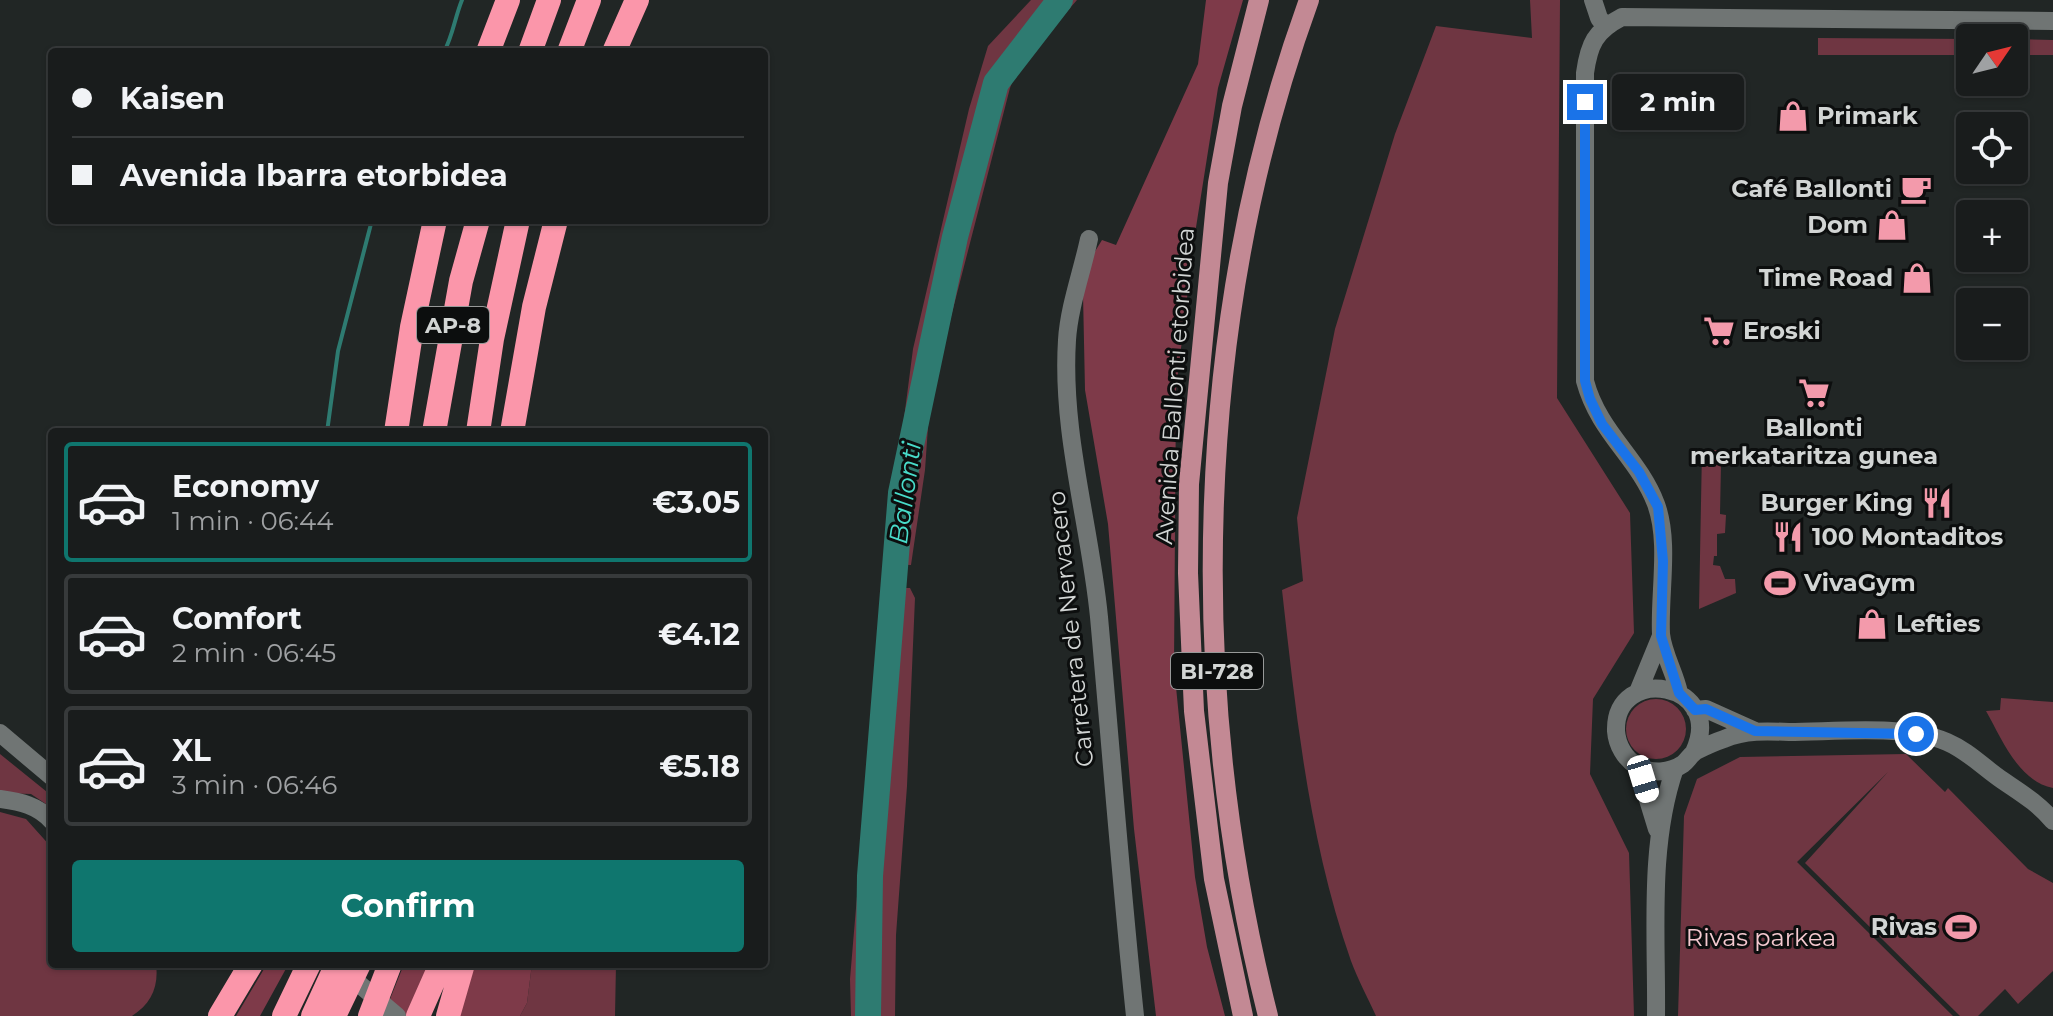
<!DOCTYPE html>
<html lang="en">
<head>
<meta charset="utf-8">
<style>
	:root { --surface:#191c1c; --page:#262929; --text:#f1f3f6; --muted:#9fa1a3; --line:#373a3b; --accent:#0f766e }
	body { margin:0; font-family:Montserrat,sans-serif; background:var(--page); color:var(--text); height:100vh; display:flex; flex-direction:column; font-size:30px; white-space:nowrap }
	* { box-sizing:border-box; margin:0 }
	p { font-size:26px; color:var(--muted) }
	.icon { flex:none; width:44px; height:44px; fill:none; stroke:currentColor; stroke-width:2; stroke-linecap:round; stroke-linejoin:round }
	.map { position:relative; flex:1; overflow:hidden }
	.drawer { position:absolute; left:48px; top:428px; width:720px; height:540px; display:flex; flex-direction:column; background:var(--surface); border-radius:8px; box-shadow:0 2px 6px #0004,0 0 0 2px var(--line) }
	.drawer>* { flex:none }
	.hud { position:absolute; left:48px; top:48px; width:720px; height:176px; border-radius:8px; box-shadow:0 2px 6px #0004,0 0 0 2px var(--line); display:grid; align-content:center; height:176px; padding:0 24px; background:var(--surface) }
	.needle { width:52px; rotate:55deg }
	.fabs { position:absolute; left:1956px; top:24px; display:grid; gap:16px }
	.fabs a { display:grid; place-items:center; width:72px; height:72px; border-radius:8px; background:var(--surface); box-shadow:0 2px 6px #0004,0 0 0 2px var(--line); font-size:40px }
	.end { position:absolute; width:36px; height:36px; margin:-18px; border:10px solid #1a73e8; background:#fff; box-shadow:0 0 0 4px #fff }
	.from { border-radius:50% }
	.bubble { position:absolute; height:56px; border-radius:8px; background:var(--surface); box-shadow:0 2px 6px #0004,0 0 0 2px var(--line); font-size:26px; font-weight:700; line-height:56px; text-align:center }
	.car { position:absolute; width:24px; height:48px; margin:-24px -12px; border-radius:10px; box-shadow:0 0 6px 2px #0007; background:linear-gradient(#fff 24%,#345 0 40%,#fff 0 76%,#345 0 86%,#fff 0) }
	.hud b { display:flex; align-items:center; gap:28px; height:76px; font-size:30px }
	.hud b+b { border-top:2px solid var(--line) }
	.hud i { width:20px; height:20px; background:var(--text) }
	ul { padding:14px 0 0; list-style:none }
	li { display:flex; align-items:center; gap:24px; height:120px; margin:0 16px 12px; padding:0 8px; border:4px solid var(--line); border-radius:8px }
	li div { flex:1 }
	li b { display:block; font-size:30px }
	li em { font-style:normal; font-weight:700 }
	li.active { border-color:var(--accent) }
	li>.icon { width:72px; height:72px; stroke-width:1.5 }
	.cta { display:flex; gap:16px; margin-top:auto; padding:16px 24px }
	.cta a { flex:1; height:92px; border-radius:8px; background:var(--accent); color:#fff; font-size:32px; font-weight:700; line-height:92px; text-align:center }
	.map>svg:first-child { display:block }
	.green { fill:#6f3642 }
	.forest { fill:#7e3a49 }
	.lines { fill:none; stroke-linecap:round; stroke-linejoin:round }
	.stream { stroke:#2e7b71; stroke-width:4 }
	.river { stroke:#2e7b71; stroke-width:26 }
	.minor { stroke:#707574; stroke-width:18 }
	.major { stroke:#c38994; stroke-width:20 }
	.highway { stroke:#fb96aa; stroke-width:24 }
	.route { stroke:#1a73e8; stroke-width:10 }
	.labels { text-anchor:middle; stroke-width:6; stroke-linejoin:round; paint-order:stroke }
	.shield { fill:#0c0e0e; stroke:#979999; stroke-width:2 }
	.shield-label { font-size:22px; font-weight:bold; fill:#d2d5d4 }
	.poi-label { font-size:24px; font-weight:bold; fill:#d2d5d4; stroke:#0c0e0e; text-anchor:start }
	.street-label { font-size:24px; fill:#d2d5d4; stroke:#0c0e0e }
	.park-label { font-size:24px; fill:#f5c9d0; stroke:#0c0e0e }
	.water-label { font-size:26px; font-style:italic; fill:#48dcca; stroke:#0c0e0e }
</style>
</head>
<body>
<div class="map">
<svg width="2053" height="1016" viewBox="0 0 2053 1016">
	<rect width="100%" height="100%" fill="#212625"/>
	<!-- green -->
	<path class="green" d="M1031 0H1077L1017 69 1010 88 930 398 925 470 911 565 885 564 913 349 969 109 988 46Z
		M1530 0H1560L1557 398 1630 513 1634 633 1593 699 1590 774 1629 853 1634 1016H1376C1368 998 1358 980 1351 961 1309 841 1296 715 1282 590L1303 581 1297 518 1335 329 1395 134 1436 26 1532 38Z
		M1818 38 1970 39V55H1818Z
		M2014 39 2053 40V55H2014Z
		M1702 450H1733L1734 463 1721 464 1720 514 1726 515 1725 533 1717 534V556H1714L1713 565 1720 566 1725 579H1735L1736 593 1699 609Z
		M883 588H910L915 598 907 786 896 935 895 1016H851L850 979Z
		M2001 698 2053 702V788C2018 781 2002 739 1986 711L2000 710Z
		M1626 729a30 30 0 1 1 60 0a30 30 0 1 1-60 0Z
		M0 754 52 796V808L31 794 0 793Z
		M1906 754 1945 792 1948 788 2028 869 2053 883V971L2018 1004 2005 989 1978 1016H1960L1805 863 1888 772 1797 862 1953 1016H1678L1684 816 1697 779 1740 757Z
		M0 812 26 819 52 848V964H156C159 987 151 1004 132 1016H0Z
		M532 964H616L615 1016H520L527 1003Z"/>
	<!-- forest -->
	<path class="forest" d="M1206 0H1243L1218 88 1194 240 1176 390 1174 667 1195 877 1207 947 1225 1016H1156L1134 829 1108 524 1085 390 1083 294 1094 253 1102 240 1116 245 1198 64Z
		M267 964 288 965 260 1016H236Z
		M404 964H431L410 1016H402L388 1004Z
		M471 964H532L527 1003 520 1016H459Z"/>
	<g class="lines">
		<!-- stream -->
		<path class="stream" d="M444 52C453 35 455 17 462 0
			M327 432 338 351 372 220"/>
		<!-- river -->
		<path class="river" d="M868 1016 870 876 901 493 955 237 996 83 1060 0"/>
		<!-- minor -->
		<path class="minor" d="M1593 0 1599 18 1605 26
			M1089 239C1082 272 1069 307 1067 340 1061 434 1090 524 1099 617 1111 750 1121 883 1135 1016
			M1638 692 1661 636
			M1679 693C1675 673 1663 654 1661 634 1659 593 1670 542 1656 504 1638 457 1599 433 1585 381V73C1589 44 1595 31 1622 17L2053 21
			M1695 710 1706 709 1755 731
			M0 733 52 777
			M1694 752C1727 682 1614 663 1616 731 1617 745 1625 759 1637 766 1651 774 1670 773 1683 764 1688 760 1691 754 1696 751 1704 747 1715 742 1724 739 1745 730 1767 731 1789 732 1834 732 1906 724 1947 742 1968 751 1983 767 2002 780 2021 793 2038 803 2053 821
			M1638 767 1657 829
			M0 799C21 802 37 805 52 821
			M345 972 397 1016
			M1656 1016C1657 934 1648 846 1675 768"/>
		<!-- major -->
		<path class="major" d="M1243 1016 1214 879 1194 711 1188 573 1189 484 1218 183 1232 106 1259 0
			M1268 1016C1185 688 1193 319 1309 0"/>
		<!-- highway -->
		<path class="highway" d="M488 52 508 0
			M530 52 549 0
			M569 52 589 0
			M614 52 637 0
			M396 432 412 327 435 220
			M434 432 461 281 478 220
			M478 432 492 339 518 220
			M512 432 534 307 556 220
			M220 1016 251 964
			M284 1016 309 964
			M313 1016 337 964
			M334 1016 359 964
			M370 1016 390 964
			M418 1016 441 964
			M448 1016 463 964"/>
	</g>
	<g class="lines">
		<!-- route -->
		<path class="route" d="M1585 102V381L1590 399 1602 424 1639 472 1658 507 1663 561 1661 636 1679 693 1695 710 1706 709 1755 731 1916 734"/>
	</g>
	<!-- icons -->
	<defs>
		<symbol id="shop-bare" viewBox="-9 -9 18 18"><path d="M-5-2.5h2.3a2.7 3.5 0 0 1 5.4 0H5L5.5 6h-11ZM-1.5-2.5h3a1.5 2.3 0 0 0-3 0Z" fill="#f39aab" stroke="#0c0e0e" stroke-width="2.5" paint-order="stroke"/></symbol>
		<symbol id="cafe-bare" viewBox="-9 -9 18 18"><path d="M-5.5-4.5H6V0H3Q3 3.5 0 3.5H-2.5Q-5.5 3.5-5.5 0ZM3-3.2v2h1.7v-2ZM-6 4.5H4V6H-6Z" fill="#f39aab" stroke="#0c0e0e" stroke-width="2.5" paint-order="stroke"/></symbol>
		<symbol id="supermarket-bare" viewBox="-9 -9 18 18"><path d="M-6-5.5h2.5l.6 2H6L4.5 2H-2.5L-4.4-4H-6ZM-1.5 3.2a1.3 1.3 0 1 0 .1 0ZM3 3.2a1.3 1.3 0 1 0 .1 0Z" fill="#f39aab" stroke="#0c0e0e" stroke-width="2.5" paint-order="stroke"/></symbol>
		<symbol id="restaurant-bare" viewBox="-9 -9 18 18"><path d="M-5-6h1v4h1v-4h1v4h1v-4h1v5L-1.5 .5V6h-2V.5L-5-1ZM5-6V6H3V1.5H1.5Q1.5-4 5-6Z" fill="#f39aab" stroke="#0c0e0e" stroke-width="2.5" paint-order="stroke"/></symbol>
		<symbol id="stadium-bare" viewBox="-9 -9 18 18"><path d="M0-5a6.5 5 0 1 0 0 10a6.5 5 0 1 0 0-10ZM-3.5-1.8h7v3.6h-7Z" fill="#f39aab" stroke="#0c0e0e" stroke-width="2.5" paint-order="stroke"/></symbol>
	</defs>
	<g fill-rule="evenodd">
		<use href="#shop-bare" x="1771" y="94" width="44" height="44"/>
		<use href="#cafe-bare" x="1894" y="167" width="44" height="44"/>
		<use href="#shop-bare" x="1870" y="203" width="44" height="44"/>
		<use href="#shop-bare" x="1895" y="256" width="44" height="44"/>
		<use href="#supermarket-bare" x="1697" y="309" width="44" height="44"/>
		<use href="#supermarket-bare" x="1792" y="371" width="44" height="44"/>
		<use href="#restaurant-bare" x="1915" y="481" width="44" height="44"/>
		<use href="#restaurant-bare" x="1766" y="515" width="44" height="44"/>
		<use href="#stadium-bare" x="1758" y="561" width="44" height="44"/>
		<use href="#shop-bare" x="1850" y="602" width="44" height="44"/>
		<use href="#stadium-bare" x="1939" y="905" width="44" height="44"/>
	</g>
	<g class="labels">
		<!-- shield labels -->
		<g class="shield">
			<rect x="417" y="307" width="72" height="36" rx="6"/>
			<rect x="1171" y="653" width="92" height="36" rx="6"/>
		</g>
		<g class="shield-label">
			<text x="453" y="333">AP-8</text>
			<text x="1217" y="679">BI-728</text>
		</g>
		<!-- poi labels -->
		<g class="poi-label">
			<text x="1817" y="124">Primark</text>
			<text x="1892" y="197" text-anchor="end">Café Ballonti</text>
			<text x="1868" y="233" text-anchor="end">Dom</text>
			<text x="1893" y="286" text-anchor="end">Time Road</text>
			<text x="1743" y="339">Eroski</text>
			<text x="1814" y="436" text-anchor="middle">Ballonti<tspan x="1814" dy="28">merkataritza gunea</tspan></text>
			<text x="1913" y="511" text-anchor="end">Burger King</text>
			<text x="1812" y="545">100 Montaditos</text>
			<text x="1804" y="591">VivaGym</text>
			<text x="1896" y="632">Lefties</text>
			<text x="1937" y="935" text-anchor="end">Rivas</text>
		</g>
		<!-- street labels -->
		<g class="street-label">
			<text transform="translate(1175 386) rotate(-86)" y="8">Avenida Ballonti etorbidea</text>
			<text transform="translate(1071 629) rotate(-96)" y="8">Carretera de Nervacero</text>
		</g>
		<!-- park labels -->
		<g class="park-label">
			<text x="1761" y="946">Rivas parkea</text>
		</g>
		<!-- water labels -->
		<g class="water-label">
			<text transform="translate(905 493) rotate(-82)" y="9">Ballonti</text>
		</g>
	</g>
</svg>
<div class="fabs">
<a><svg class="needle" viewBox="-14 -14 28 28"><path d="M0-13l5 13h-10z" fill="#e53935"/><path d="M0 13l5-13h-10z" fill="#9fa1a3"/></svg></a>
<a><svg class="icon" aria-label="locate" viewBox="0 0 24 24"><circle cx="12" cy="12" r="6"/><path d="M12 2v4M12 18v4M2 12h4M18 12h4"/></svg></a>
<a>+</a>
<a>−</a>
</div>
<i class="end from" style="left:1916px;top:734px"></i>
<i class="end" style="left:1585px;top:102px"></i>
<div class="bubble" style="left:1612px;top:74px;width:132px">2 min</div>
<i class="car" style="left:1643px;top:779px;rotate:163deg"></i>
<div class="hud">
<b><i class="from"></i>Kaisen</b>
<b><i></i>Avenida Ibarra etorbidea</b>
</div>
<section class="drawer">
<ul>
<li class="active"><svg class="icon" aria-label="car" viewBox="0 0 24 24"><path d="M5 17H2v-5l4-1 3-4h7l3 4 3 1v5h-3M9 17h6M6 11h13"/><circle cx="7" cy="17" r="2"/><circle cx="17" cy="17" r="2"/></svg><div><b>Economy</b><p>1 min · 06:44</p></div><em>€3.05</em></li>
<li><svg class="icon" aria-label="car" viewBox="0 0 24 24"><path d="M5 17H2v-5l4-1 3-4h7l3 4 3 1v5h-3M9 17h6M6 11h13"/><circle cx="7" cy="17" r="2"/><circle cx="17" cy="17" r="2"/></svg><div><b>Comfort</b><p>2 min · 06:45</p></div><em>€4.12</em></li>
<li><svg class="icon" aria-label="car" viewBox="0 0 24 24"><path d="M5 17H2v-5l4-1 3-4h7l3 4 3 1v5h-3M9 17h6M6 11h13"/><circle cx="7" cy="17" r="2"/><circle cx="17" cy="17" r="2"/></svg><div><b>XL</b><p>3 min · 06:46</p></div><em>€5.18</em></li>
</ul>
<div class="cta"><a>Confirm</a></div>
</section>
</div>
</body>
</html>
